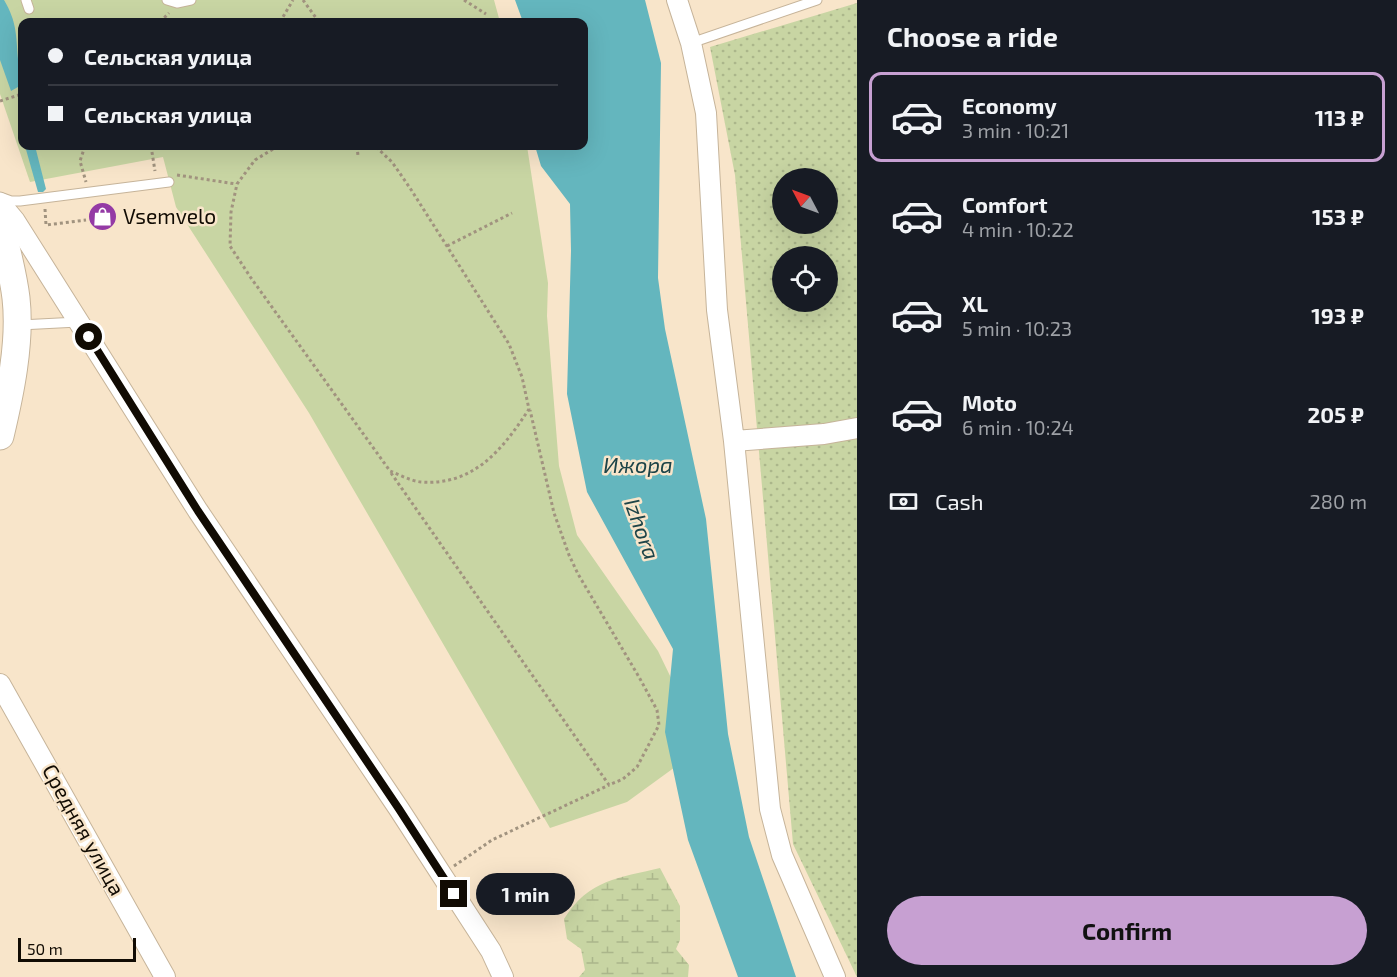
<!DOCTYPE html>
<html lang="en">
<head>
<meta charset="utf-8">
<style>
	:root { --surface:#171b24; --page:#242831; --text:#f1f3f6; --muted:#9ea1a6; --line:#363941; --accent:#c7a0d2 }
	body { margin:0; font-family:"Exo 2",sans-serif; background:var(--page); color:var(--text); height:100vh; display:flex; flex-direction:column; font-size:22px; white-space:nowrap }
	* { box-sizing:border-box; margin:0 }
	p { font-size:20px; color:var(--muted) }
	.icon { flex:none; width:33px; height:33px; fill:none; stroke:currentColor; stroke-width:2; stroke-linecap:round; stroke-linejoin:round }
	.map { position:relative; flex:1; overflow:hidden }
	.details { display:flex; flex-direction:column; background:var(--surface); width:540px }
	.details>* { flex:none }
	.guide { position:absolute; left:18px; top:18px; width:570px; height:132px; border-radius:12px; box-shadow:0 6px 24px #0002; display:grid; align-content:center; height:132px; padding:0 30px; background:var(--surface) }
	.needle { width:39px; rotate:311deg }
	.buttons { position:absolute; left:772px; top:168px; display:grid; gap:12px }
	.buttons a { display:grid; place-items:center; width:66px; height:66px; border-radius:50%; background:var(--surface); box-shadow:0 6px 24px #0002; font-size:30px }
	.scale { position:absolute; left:18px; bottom:15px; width:118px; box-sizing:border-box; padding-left:6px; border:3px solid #110b03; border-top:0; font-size:16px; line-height:21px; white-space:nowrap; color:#110b03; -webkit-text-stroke:4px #f8e5ca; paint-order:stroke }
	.end { position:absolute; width:27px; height:27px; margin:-14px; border:8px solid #110b03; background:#fff; box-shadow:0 0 0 3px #fff }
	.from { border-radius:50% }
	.bubble { position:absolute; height:42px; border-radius:21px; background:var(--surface); box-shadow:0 6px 24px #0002; font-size:20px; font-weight:700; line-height:42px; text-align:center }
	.guide b { display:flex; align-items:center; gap:21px; height:57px; font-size:22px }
	.guide b+b { border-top:2px solid var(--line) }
	.guide i { width:15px; height:15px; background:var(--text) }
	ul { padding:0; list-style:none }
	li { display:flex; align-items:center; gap:18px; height:90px; margin:0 12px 9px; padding:0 18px; border:3px solid transparent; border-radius:12px }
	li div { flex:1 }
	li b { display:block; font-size:22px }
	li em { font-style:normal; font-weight:700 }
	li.current { border-color:var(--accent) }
	li>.icon { width:54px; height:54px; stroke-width:1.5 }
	h2 { padding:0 30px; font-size:27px; line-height:72px }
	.pay { display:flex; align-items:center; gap:15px; height:66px; padding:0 30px; font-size:22px }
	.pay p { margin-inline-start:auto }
	.action { display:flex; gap:12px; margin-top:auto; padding:12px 30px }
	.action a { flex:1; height:69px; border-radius:36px; background:var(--accent); color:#111; font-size:24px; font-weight:700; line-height:69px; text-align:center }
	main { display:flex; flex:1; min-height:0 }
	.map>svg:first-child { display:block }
	.green { fill:#c8d5a3 }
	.wetland { fill:url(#wetland-marsh) }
	.garden { fill:url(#garden-dots); fill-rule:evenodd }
	.water { fill:#64b6be }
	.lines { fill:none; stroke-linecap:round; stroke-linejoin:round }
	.service-casing { stroke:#c6b49a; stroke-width:11 }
	.minor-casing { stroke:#c6b49a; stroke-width:22 }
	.secondary-casing { stroke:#c6b49a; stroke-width:29 }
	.path { stroke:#a1937f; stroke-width:3; stroke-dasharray:3 3; stroke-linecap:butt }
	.service { stroke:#fff; stroke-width:9 }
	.minor { stroke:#fff; stroke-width:20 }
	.secondary { stroke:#fff; stroke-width:27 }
	.route { stroke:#110b03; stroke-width:8 }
	.labels { text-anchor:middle; stroke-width:5; stroke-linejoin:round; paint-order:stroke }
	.poi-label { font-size:21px; fill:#110b03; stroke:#f8e5ca; text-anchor:start }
	.street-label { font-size:21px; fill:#110b03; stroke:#f8e5ca }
	.water-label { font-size:22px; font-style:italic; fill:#1d4448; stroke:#f8e5ca }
</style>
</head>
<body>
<main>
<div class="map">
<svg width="857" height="977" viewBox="0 0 857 977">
	<defs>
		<pattern id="wetland-marsh" width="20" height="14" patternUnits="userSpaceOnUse" patternTransform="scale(1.5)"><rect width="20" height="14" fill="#c8d5a3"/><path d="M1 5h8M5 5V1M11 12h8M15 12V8" fill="none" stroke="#abb68b"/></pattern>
		<pattern id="garden-dots" width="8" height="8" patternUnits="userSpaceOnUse" patternTransform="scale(1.5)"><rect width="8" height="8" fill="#c8d5a3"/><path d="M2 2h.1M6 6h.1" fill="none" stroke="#abb68b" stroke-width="1.8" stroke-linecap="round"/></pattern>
	</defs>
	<rect width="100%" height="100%" fill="#f8e5ca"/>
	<!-- green -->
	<path class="green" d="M0 0H494L500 22H22V146H527L548 283 547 316 559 466 577 535 658 651 704 746 627 802 550 828 309 413 176 207 163 157 30 182 0 94Z"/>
	<!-- wetland -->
	<path class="wetland" d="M660 868 680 906V940L676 949 689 965 688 977H579L585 970 581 949 567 939 564 919C589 879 619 878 660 868Z"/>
	<!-- garden -->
	<path class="garden" d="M857 3V977L793 844 735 175 710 47ZM783 178H828V224H783ZM783 256H828V302H783Z"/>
	<!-- water -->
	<path class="water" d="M0 0H4C17 22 16 35 18 59 19 72 21 73 18 87L11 91 0 60Z
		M515 0H645L661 63 658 278 665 329 706 519 728 734 749 837 796 977H738L688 840 665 732 673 649 587 492 567 394 571 251 570 204 541 166 535 146H584V22H523Z
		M25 146H35L46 189 43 192H38Z"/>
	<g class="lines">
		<defs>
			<path id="service" d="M26 0 29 9
				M167 0 177 3 191 0
				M691 43 817 0
				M0 197 11 201H20L169 182
				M20 325 78 322"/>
			<path id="minor" d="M677 0 691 43 706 113 717 310 734 441 770 809 782 855 835 977
				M0 203 15 221 198 511 399 809 491 951 503 977
				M734 441 824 434 857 428
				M0 684 165 977"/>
			<path id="secondary" d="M0 220C5 246 13 272 16 298 21 342 10 394 0 436"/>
		</defs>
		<!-- service casing -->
		<use href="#service" class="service-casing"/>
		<!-- minor casing -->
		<use href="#minor" class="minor-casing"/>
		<!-- secondary casing -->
		<use href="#secondary" class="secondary-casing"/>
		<!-- path -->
		<path class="path" d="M303 0 319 22
			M464 0 486 14
			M160 22 169 13
			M280 22 293 0
			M0 101 22 94
			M85 146 80 161 86 182
			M151 146 155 171
			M278 146 255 160 237 184 231 212 230 246 251 278 390 471C400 475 411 481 421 482 474 486 503 449 529 409L522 377 509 344 410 188 392 162 375 146
			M357 146 358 156
			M177 175 236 184
			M45 209 46 225 86 220
			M447 246 512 213
			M391 473 609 785 623 779 637 767 659 725 657 710 639 677 578 574 569 555 554 513 530 410
			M454 866 492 840 609 785"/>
		<!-- service -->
		<use href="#service" class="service"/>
		<!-- minor -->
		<use href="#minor" class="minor"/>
		<!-- secondary -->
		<use href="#secondary" class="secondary"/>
	</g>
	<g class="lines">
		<!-- route -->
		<path class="route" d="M89 337 198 511 399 809 454 894"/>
	</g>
	<!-- icons -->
	<defs>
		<symbol id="shop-disc" viewBox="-11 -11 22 22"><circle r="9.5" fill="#943aa5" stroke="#f8e5ca"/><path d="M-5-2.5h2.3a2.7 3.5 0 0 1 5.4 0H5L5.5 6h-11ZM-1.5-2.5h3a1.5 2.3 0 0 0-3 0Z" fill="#fff"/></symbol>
	</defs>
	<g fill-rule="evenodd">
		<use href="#shop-disc" x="86" y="200" width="33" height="33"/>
	</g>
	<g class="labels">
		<!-- poi labels -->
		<g class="poi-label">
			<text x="123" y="224">Vsemvelo</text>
		</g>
		<!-- street labels -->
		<g class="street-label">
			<text transform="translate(83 830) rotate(61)" y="7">Средняя улица</text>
		</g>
		<!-- water labels -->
		<g class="water-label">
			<text x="638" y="473">Ижора</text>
			<text transform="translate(642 529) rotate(70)" y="8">Izhora</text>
		</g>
	</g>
</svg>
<div class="buttons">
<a><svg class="needle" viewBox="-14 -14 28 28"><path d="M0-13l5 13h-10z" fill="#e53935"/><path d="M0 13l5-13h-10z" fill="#9ea1a6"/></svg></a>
<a><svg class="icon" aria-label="locate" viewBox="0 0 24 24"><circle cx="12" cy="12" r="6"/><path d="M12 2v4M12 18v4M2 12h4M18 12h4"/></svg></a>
</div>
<div class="scale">50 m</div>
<i class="end from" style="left:89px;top:337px"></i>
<i class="end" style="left:454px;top:894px"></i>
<div class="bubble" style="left:476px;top:873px;width:99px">1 min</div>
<div class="guide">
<b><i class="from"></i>Сельская улица</b>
<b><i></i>Сельская улица</b>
</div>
</div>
<section class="details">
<h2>Choose a ride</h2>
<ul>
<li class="current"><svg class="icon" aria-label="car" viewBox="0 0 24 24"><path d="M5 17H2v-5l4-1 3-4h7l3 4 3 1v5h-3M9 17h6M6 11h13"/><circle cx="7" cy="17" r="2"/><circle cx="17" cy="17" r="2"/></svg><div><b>Economy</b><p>3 min · 10:21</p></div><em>113 ₽</em></li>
<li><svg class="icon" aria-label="car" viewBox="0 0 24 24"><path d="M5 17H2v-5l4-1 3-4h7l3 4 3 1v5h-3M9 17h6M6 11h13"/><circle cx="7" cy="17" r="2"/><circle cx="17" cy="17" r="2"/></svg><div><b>Comfort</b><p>4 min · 10:22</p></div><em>153 ₽</em></li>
<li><svg class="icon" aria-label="car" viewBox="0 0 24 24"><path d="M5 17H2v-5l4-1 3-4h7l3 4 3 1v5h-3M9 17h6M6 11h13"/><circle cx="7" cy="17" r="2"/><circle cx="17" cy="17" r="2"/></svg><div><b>XL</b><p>5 min · 10:23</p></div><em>193 ₽</em></li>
<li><svg class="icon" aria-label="car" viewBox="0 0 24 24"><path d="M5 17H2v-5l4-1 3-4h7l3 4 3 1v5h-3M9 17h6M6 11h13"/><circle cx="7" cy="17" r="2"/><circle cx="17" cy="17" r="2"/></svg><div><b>Moto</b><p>6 min · 10:24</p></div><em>205 ₽</em></li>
</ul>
<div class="pay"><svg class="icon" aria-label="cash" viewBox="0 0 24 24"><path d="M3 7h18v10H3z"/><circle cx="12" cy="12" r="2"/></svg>Cash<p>280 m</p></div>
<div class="action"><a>Confirm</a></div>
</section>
</main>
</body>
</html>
